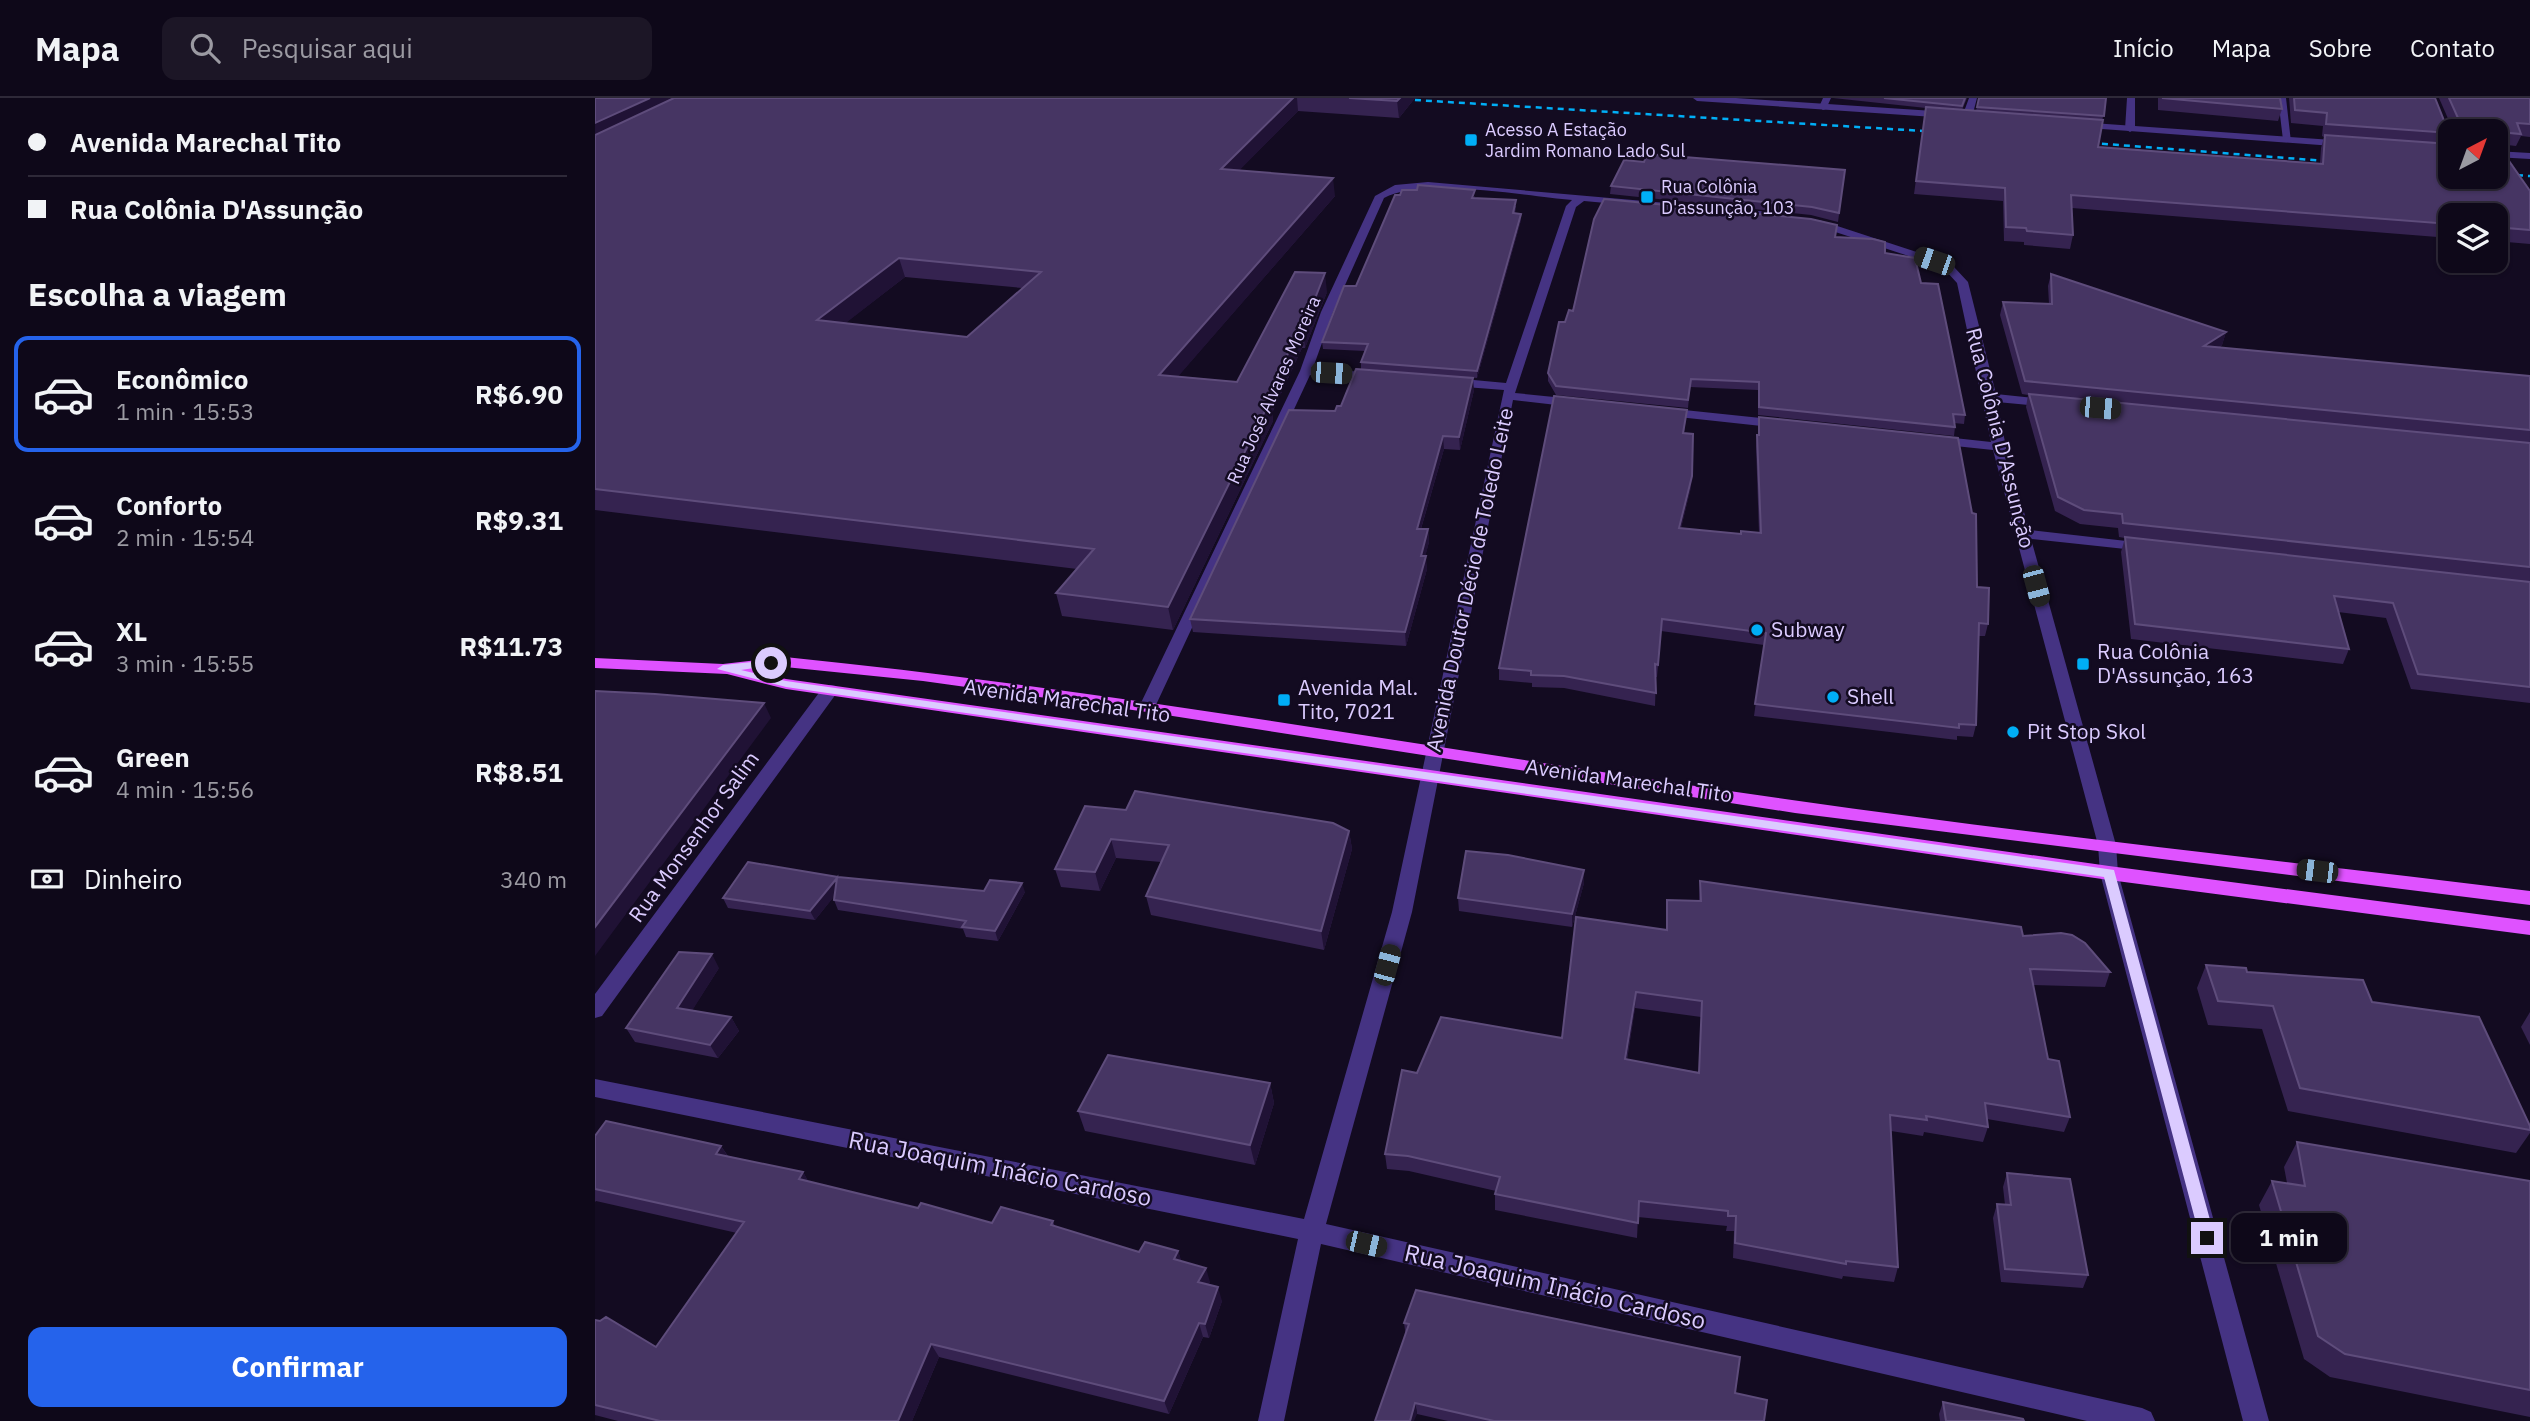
<!DOCTYPE html>
<html lang="pt">
<head>
<meta charset="utf-8">
<style>
	:root { --surface:#0e0819; --page:#1c1626; --text:#f1f3f6; --muted:#9b9aa2; --line:#2e2938; --accent:#2563eb }
	body { margin:0; font-family:"IBM Plex Sans",sans-serif; background:var(--page); color:var(--text); height:100vh; display:flex; flex-direction:column; font-size:26px; white-space:nowrap }
	* { box-sizing:border-box; margin:0 }
	p { font-size:23px; color:var(--muted) }
	.icon { flex:none; width:38px; height:38px; fill:none; stroke:currentColor; stroke-width:2; stroke-linecap:round; stroke-linejoin:round }
	.map { position:relative; flex:1; overflow:hidden }
	.details { display:flex; flex-direction:column; background:var(--surface); width:595px }
	.details>* { flex:none }
	.hud { display:grid; align-content:center; height:154px; padding:0 28px; background:var(--surface) }
	.needle { width:46px; rotate:41deg }
	.buttons { position:absolute; left:1843px; top:21px; display:grid; gap:14px }
	.buttons a { display:grid; place-items:center; width:70px; height:70px; border-radius:14px; background:var(--surface); box-shadow:0 2px 5px #0004,0 0 0 2px var(--line); font-size:35px }
	.end { position:absolute; width:32px; height:32px; margin:-16px; border:9px solid #dbcbff; background:#111; box-shadow:0 0 0 4px #111 }
	.from { border-radius:50% }
	.bubble { position:absolute; height:49px; border-radius:14px; background:var(--surface); box-shadow:0 2px 5px #0004,0 0 0 2px var(--line); font-size:23px; font-weight:800; line-height:49px; text-align:center }
	.car { position:absolute; width:21px; height:42px; margin:-21px -10px; border-radius:9px; box-shadow:0 0 5px 2px #0007; background:linear-gradient(#222 24%,#8ab4d8 0 40%,#222 0 76%,#8ab4d8 0 86%,#222 0) }
	.hud b { display:flex; align-items:center; gap:24px; height:66px; font-size:26px }
	.hud b+b { border-top:2px solid var(--line) }
	.hud i { width:18px; height:18px; background:var(--text) }
	ul { padding:0; list-style:none }
	li { display:flex; align-items:center; gap:21px; height:116px; margin:0 14px 10px; padding:0 14px; border:4px solid transparent; border-radius:14px }
	li div { flex:1 }
	li b { display:block; font-size:26px }
	li em { font-style:normal; font-weight:800 }
	li.current { border-color:var(--accent) }
	li>.icon { width:63px; height:63px; stroke-width:1.5 }
	h2 { padding:0 28px; font-size:32px; line-height:84px }
	.pay { display:flex; align-items:center; gap:18px; height:77px; padding:0 28px; font-size:26px }
	.pay p { margin-inline-start:auto }
	.action { display:flex; gap:14px; margin-top:auto; padding:14px 28px }
	.action a { flex:1; height:80px; border-radius:14px; background:var(--accent); color:#fff; font-size:28px; font-weight:800; line-height:80px; text-align:center }
	header { display:flex; align-items:center; gap:42px; box-sizing:border-box; height:98px; padding:0 35px; background:var(--surface); border-bottom:2px solid var(--line) }
	header strong { font-size:33px }
	nav { display:flex; gap:38px; margin-inline-start:auto; font-size:24px }
	.search { width:490px; height:63px; background:var(--page); display:flex; align-items:center; gap:18px; box-sizing:border-box; padding:0 24px; border-radius:14px; color:var(--muted); font-size:26px }
	main { display:flex; flex:1; min-height:0 }
	.map>svg:first-child { display:block }
	.lines { fill:none; stroke-linecap:round; stroke-linejoin:round }
	.minor { fill:#453383; fill-rule:evenodd }
	.tertiary { fill:#453383; fill-rule:evenodd }
	.primary { fill:#df52ff; fill-rule:evenodd }
	.rail { stroke:#00aef6; stroke-width:2.5; stroke-dasharray:6 5; stroke-linecap:butt }
	.wall { fill:#352350; fill-rule:evenodd }
	.shaded-wall { fill:#201235 }
	.building { fill:#463563; stroke:#5e4c7b; stroke-width:2; fill-rule:evenodd }
	.route { fill:#dbcbff }
	.poi-dot { fill:#00aef6; stroke:#130b21; stroke-width:2.5 }
	.labels { text-anchor:middle; stroke-width:5; stroke-linejoin:round; paint-order:stroke }
	.far-poi-label { font-size:18px; fill:#dbcbff; stroke:#130b21; text-anchor:start }
	.far-street-label { font-size:18px; fill:#dbcbff; stroke:#130b21 }
	.street-label { font-size:21px; fill:#dbcbff; stroke:#130b21 }
	.poi-label { font-size:21px; fill:#dbcbff; stroke:#130b21; text-anchor:start }
	.near-street-label { font-size:24px; fill:#dbcbff; stroke:#130b21 }
</style>
</head>
<body>
<header>
<strong>Mapa</strong>
<div class="search"><svg class="icon" aria-label="search" viewBox="0 0 24 24"><circle cx="10" cy="10" r="6"/><path d="M15 15l6 6"/></svg>Pesquisar aqui</div>
<nav><a>Início</a><a>Mapa</a><a>Sobre</a><a>Contato</a></nav>
</header>
<main>
<section class="details">
<div class="hud">
<b><i class="from"></i>Avenida Marechal Tito</b>
<b><i></i>Rua Colônia D'Assunção</b>
</div>
<h2>Escolha a viagem</h2>
<ul>
<li class="current"><svg class="icon" aria-label="car" viewBox="0 0 24 24"><path d="M5 17H2v-5l4-1 3-4h7l3 4 3 1v5h-3M9 17h6M6 11h13"/><circle cx="7" cy="17" r="2"/><circle cx="17" cy="17" r="2"/></svg><div><b>Econômico</b><p>1 min · 15:53</p></div><em>R$6.90</em></li>
<li><svg class="icon" aria-label="car" viewBox="0 0 24 24"><path d="M5 17H2v-5l4-1 3-4h7l3 4 3 1v5h-3M9 17h6M6 11h13"/><circle cx="7" cy="17" r="2"/><circle cx="17" cy="17" r="2"/></svg><div><b>Conforto</b><p>2 min · 15:54</p></div><em>R$9.31</em></li>
<li><svg class="icon" aria-label="car" viewBox="0 0 24 24"><path d="M5 17H2v-5l4-1 3-4h7l3 4 3 1v5h-3M9 17h6M6 11h13"/><circle cx="7" cy="17" r="2"/><circle cx="17" cy="17" r="2"/></svg><div><b>XL</b><p>3 min · 15:55</p></div><em>R$11.73</em></li>
<li><svg class="icon" aria-label="car" viewBox="0 0 24 24"><path d="M5 17H2v-5l4-1 3-4h7l3 4 3 1v5h-3M9 17h6M6 11h13"/><circle cx="7" cy="17" r="2"/><circle cx="17" cy="17" r="2"/></svg><div><b>Green</b><p>4 min · 15:56</p></div><em>R$8.51</em></li>
</ul>
<div class="pay"><svg class="icon" aria-label="cash" viewBox="0 0 24 24"><path d="M3 7h18v10H3z"/><circle cx="12" cy="12" r="2"/></svg>Dinheiro<p>340 m</p></div>
<div class="action"><a>Confirmar</a></div>
</section>
<div class="map">
<svg width="1935" height="1323" viewBox="0 0 1935 1323">
	<rect width="100%" height="100%" fill="#130b21"/>
	<g class="lines">
		<!-- minor -->
		<path class="minor" d="M1228 0H1236L1231 11 1228 12 1224 9Z
			M1374 0H1382L1377 19 1372 22 1367 19Z
			M1532 0H1540V31L1535 34 1530 31Z
			M1683 0H1691L1696 44 1688 42Z
			M833 84 1175 114 1180 117 1175 120 989 103 981 109 920 295 979 301 985 305 979 309 918 302 817 814 731 1126 1547 1310 1556 1314 1560 1323H1492L726 1146 689 1323H663L703 1141 0 999V981L709 1121 797 814 909 292 857 288 851 284 857 280 911 285 971 108 977 102C932 98 826 79 789 100L738 214 718 270 780 275 786 279 780 283 715 277 560 609 552 614 544 609 705 273 726 214 780 98 800 87Z
			M1216 122H1224L1343 161 1359 169 1373 184 1401 296 1459 302V308L1454 309 1402 304 1411 349 1434 432 1549 445 1556 449 1549 453 1436 441 1521 747 1523 775 1674 1323H1648L1505 775 1503 747 1398 352 1341 346 1334 342 1341 338 1396 344 1362 185 1351 173 1335 165 1216 126Z
			M1070 310 1185 322 1192 326 1185 330 1065 317 1064 314Z
			M235 587 241 588 243 592 241 596 7 918 0 920V896L229 588Z"/>
		<!-- tertiary -->
		<path class="tertiary" d="M1098 0H1141L1354 14 1359 17 1354 20 1102 3Z
			M1483 24 1752 43 1757 46 1752 49 1480 29V25Z
			M1900 53 1935 55V61L1900 59Z"/>
		<!-- primary -->
		<path class="primary" d="M190 559C528 593 861 655 1197 702 1442 737 1689 763 1935 793V807L1200 715 552 614 328 583 190 569 157 573 191 581 1514 768 1935 823V837L1514 782 191 591 132 576 0 570V560L128 566Z"/>
		<!-- rail -->
		<path class="rail" d="M787 0 1345 34
			M1485 44 1743 64
			M1900 76 1935 78"/>
	</g>
	<!-- wall -->
	<path class="wall" d="M0 0H820L804 20 703 13 644 72 740 98 583 278 642 284 732 194 710 250H707L677 315 678 323 578 532 467 518 461 495 482 471 0 412ZM310 179 427 190 372 239 250 225Z
		M1238 0H1372L1367 12 1381 13 1384 0H1511L1503 49 1725 65 1726 50 1729 39 1727 38 1728 28 1696 25 1694 0H1840L1852 30 1858 32 1844 0H1935V39L1926 38 1921 48 1903 46 1935 93V146L1900 143V117H1855V140L1477 110 1478 137 1475 151 1429 147V144L1409 143 1408 103 1319 96 1331 10ZM1855 33H1900V79H1855Z
		M1563 0H1685L1687 11 1683 23 1563 12Z
		M1049 64 1250 72 1243 124 1216 117 1015 96 1016 88Z
		M880 98 879 101 921 108 920 115 926 122 882 280 766 271V264L770 253 728 251 727 244 761 188Z
		M1240 139 1290 155 1326 185 1370 317 1369 326 1359 325 1360 329 1359 338 1163 317V292L1095 289 1093 310 961 297 953 283V275L970 224 978 213Z
		M1456 176 1631 234 1627 247 1624 250 1935 278V605L1816 591 1791 520 1743 514 1754 551 1748 566 1536 541 1526 454 1530 440 1524 439 1523 430 1485 426 1460 413 1431 309 1433 297 1427 296 1405 217 1408 204 1454 206 1453 188Z
		M879 292 865 352 849 351 826 431H833L834 444 830 458 832 471 811 548 598 534 595 521 740 313 746 308Z
		M1092 312 1089 335 1096 389 1086 430 1146 436 1164 435 1161 348 1162 337H1163L1164 319 1382 489 1393 526 1390 538H1384L1381 627 1378 639 1362 638V642L1159 618 1169 547 1066 533 1062 579H1061L1060 608 969 590 937 589V585L904 582V570Z
		M490 708 754 733 757 751 729 852 556 817 551 798 566 764 521 760 505 793 466 789 460 771Z
		M989 772V785L977 829 864 813 863 800Z
		M243 779 389 793 430 794 403 843 371 839 368 831 243 812 239 802 240 797 220 822 133 810 128 800Z
		M1105 783 1428 838 1515 874 1510 889 1438 887 1453 961 1475 1019 1469 1034 1392 1021 1393 1029 1388 1044 1329 1034 1328 1038 1296 1033 1303 1169 1299 1184 1248 1178 1247 1181 1138 1160 1139 1133H1131L1132 1128 1043 1119 1042 1140 900 1112V1096L901 1093 814 1073 792 1071 790 1056 822 975 967 940 1071 832 1072 802 1104 803ZM1040 910 1106 919 1104 974 1032 962Z
		M1611 867 1652 874 1777 904 1935 1028V1035L1921 1055 1693 1013 1667 931 1613 927 1602 890Z
		M124 870 97 912 136 919 144 933 123 960 40 944 31 930Z
		M1935 914V947L1926 929Z
		M675 985 679 1005 660 1067 490 1033 483 1013Z
		M0 1038 126 1048 133 1058 208 1074 213 1083 323 1110 397 1125 458 1123 460 1129 544 1154 583 1153 586 1163 615 1184 613 1187 627 1203 614 1240 608 1239 574 1316 344 1259 317 1323H23L0 1317V1222L61 1249 142 1135 1 1103 0 1104Z
		M1702 1044 1935 1083V1319L1735 1279 1709 1261 1664 1107 1677 1083 1692 1085 1689 1069Z
		M1412 1075 1493 1177 1488 1190 1406 1184 1398 1120 1402 1106 1410 1107 1408 1089Z
		M809 1225 1140 1295 1169 1323H853L822 1316Z
		M1348 1304 1429 1323H1345L1344 1316Z"/>
	<!-- shaded-wall -->
	<path class="shaded-wall" d="M55 0H96L0 45V25Z
		M698 0H702L703 13 629 88 626 71Z
		M805 0H820L804 20 802 3Z
		M738 80 740 98 567 297 564 277Z
		M926 116V122L882 280V273Z
		M304 160 310 179 229 242 222 222Z
		M730 175 732 194 710 250 708 231Z
		M705 230 707 250 677 315 678 323 578 532 573 509Z
		M1631 234 1627 247 1605 261 1609 248Z
		M878 280 879 292 865 352 864 339Z
		M848 338 849 351 822 444V431Z
		M1097 378 1096 389 1083 441 1084 430Z
		M833 431 834 444 827 471 826 458Z
		M831 458 832 471 811 548 810 534Z
		M169 605 176 620 0 858V829Z
		M754 733 757 751 729 852 726 833Z
		M516 741 521 760 505 793 500 774Z
		M989 772V785L977 829V816Z
		M242 780 246 790 220 822 215 813Z
		M427 785 430 794 403 843 400 833Z
		M117 856 124 870 90 924 82 910Z
		M1041 894 1040 910 1029 977 1030 961Z
		M136 919 144 933 123 960 115 947Z
		M675 985 679 1005 660 1067 655 1047Z
		M126 1048 135 1062 121 1056Z
		M208 1074 216 1088 204 1081Z
		M583 1153 588 1167 579 1161Z
		M611 1170 615 1184 607 1198 603 1184Z
		M623 1189 627 1203 614 1240 610 1226Z
		M604 1225 608 1239 574 1316 569 1303Z
		M336 1246 344 1259 317 1323H303Z
		M820 1305 822 1316 819 1323H815Z"/>
	<!-- building -->
	<path class="building" d="M0 0H55L0 25Z
		M79 0H698L626 71 738 80 564 277 642 284 700 174 730 175 708 231 705 230 671 302 675 303 573 509 461 495 499 451 0 391V37ZM304 160 446 174 372 239 222 222Z
		M754 0H805L802 3Z
		M1289 0H1370L1367 8Z
		M1384 0H1511L1509 18 1382 9Z
		M1567 0H1685L1687 11Z
		M1699 0H1840L1852 30 1861 33H1855V35L1731 26 1732 15 1700 12Z
		M1854 0H1935V26L1922 25 1926 36 1893 33H1862L1863 20Z
		M1331 9 1508 22 1503 49 1728 66 1730 37 1855 46V79H1900V43L1935 93V132L1900 129V117H1855V126L1476 97 1478 137 1432 133 1431 130 1411 129 1410 90 1321 83Z
		M1052 56 1250 72 1244 115 1217 109 1016 88 1029 62 1049 64Z
		M823 87 880 92 877 100 921 102 918 115 926 116 882 273 766 264 773 246 727 244 749 188H761L800 97H805L807 92H822Z
		M1009 101 1216 121 1242 127 1240 139 1278 141 1290 144V155L1320 160 1326 185 1343 186 1370 317 1358 316 1360 329 1164 309V284L1096 281 1093 302 961 288 953 275 964 224H970L974 212 978 213 999 121Z
		M1456 176 1631 234 1609 248 1935 278V332L1430 283 1408 204 1457 206Z
		M761 271 878 280 864 339 848 338 822 431H833L826 458H831L810 534 595 521 694 312 740 313 742 308H746Z
		M1434 296 1935 345V469L1528 425 1527 416 1489 412 1463 399Z
		M959 298 1092 312 1088 335 1098 336 1097 378 1084 430 1146 436V433L1166 435 1162 337H1164V319L1363 340 1377 415 1381 416 1382 489 1394 490 1393 526 1384 525 1381 627 1364 626V630L1160 606 1171 535 1067 521 1063 567 1060 566 1061 595 969 578 936 577V573L904 570Z
		M1530 439 1935 484V589L1823 576 1798 505 1739 498 1754 551 1540 526Z
		M0 593 60 596 169 605 0 829Z
		M540 693 738 725 754 733 726 833 551 798 574 747 516 741 500 774 460 771 490 708 531 712Z
		M871 753 913 757 989 772 977 816 863 800Z
		M153 764 243 779 389 793 395 782 427 785 400 833 367 829 371 823 239 802 242 780 215 813 128 800Z
		M1105 783 1426 829 1428 838 1466 835 1477 837 1490 845 1515 874 1435 871 1453 961 1464 963 1475 1019 1390 1005 1393 1029 1331 1018 1332 1022 1295 1017 1303 1169 1251 1163V1166L1140 1145 1141 1118H1133V1113L1044 1103 1043 1125 900 1096 905 1079 813 1058 790 1056 807 972 822 975 846 919 967 940 981 819 1072 832V802L1106 803ZM1041 894 1107 903 1104 975 1030 961Z
		M84 854 117 856 82 910 136 919 115 947 31 930Z
		M1611 867 1651 870 1652 874 1768 882 1777 904 1884 919 1935 1028V1032L1705 990 1678 908 1623 903Z
		M513 957 675 985 655 1047 483 1013Z
		M11 1023 126 1048 121 1056 208 1074 204 1081 323 1110 326 1105 397 1125 406 1109 458 1123 456 1127 544 1154 550 1144 583 1153 579 1161 611 1170 603 1184 623 1189 610 1226 604 1225 569 1303 336 1246 303 1323H65L0 1307V1222L5 1223 11 1219 61 1249 149 1124 0 1091V1038Z
		M1702 1044 1935 1083V1292L1750 1256 1723 1238 1677 1083 1710 1088Z
		M1412 1075 1475 1081 1493 1177 1410 1171 1402 1106 1416 1107Z
		M821 1192 1145 1259 1140 1295 1172 1302 1169 1323H899L820 1305 815 1323H780L814 1226 809 1225Z
		M1348 1304 1428 1321 1429 1323H1351Z"/>
	<!-- route -->
	<path class="route" d="M176 562 181 565 179 567 146 572 191 583 1519 772 1620 1140 1618 1145 1612 1147 1607 1145 1605 1140 1509 779 191 589 122 571 128 567Z"/>
	<!-- markers -->
	<g class="poi-dot">
		<rect x="869" y="35" width="14" height="14" rx="3.5"/>
		<rect x="1045" y="92" width="14" height="14" rx="3.5"/>
		<circle cx="1162" cy="532" r="7"/>
		<rect x="1481" y="559" width="14" height="14" rx="3.5"/>
		<circle cx="1238" cy="599" r="7"/>
		<rect x="682" y="595" width="14" height="14" rx="3.5"/>
		<circle cx="1418" cy="634" r="7"/>
	</g>
	<g class="labels">
		<!-- far-poi labels -->
		<g class="far-poi-label">
			<text x="890" y="38">Acesso A Estação<tspan x="890" dy="21">Jardim Romano Lado Sul</tspan></text>
			<text x="1066" y="95">Rua Colônia<tspan x="1066" dy="21">D'assunção, 103</tspan></text>
		</g>
		<!-- far-street labels -->
		<g class="far-street-label">
			<text transform="translate(679 292) rotate(-66)" y="6">Rua José Alvares Moreira</text>
		</g>
		<!-- street labels -->
		<g class="street-label">
			<text transform="translate(1405 340) rotate(76)" y="7">Rua Colônia D'Assunção</text>
			<text transform="translate(875 482) rotate(-78)" y="7">Avenida Doutor Décio de Toledo Leite</text>
			<text transform="translate(472 603) rotate(8)" y="7">Avenida Marechal Tito</text>
			<text transform="translate(1034 683) rotate(8)" y="7">Avenida Marechal Tito</text>
			<text transform="translate(99 739) rotate(-54)" y="7">Rua Monsenhor Salim</text>
		</g>
		<!-- poi labels -->
		<g class="poi-label">
			<text x="1176" y="539">Subway</text>
			<text x="1502" y="561">Rua Colônia<tspan x="1502" dy="24">D'Assunção, 163</tspan></text>
			<text x="703" y="597">Avenida Mal.<tspan x="703" dy="24">Tito, 7021</tspan></text>
			<text x="1252" y="606">Shell</text>
			<text x="1432" y="641">Pit Stop Skol</text>
		</g>
		<!-- near-street labels -->
		<g class="near-street-label">
			<text transform="translate(405 1071) rotate(11)" y="8">Rua Joaquim Inácio Cardoso</text>
			<text transform="translate(960 1189) rotate(13)" y="8">Rua Joaquim Inácio Cardoso</text>
		</g>
	</g>
</svg>
<div class="buttons">
<a><svg class="needle" viewBox="-14 -14 28 28"><path d="M0-13l5 13h-10z" fill="#e53935"/><path d="M0 13l5-13h-10z" fill="#9b9aa2"/></svg></a>
<a><svg class="icon" aria-label="layers" viewBox="0 0 24 24"><path d="M12 4l9 5-9 5-9-5zM3 14l9 5 9-5"/></svg></a>
</div>
<i class="end from" style="left:176px;top:565px"></i>
<i class="end" style="left:1612px;top:1140px"></i>
<div class="bubble" style="left:1636px;top:1115px;width:116px">1 min</div>
<i class="car" style="left:1339px;top:163px;rotate:289deg"></i>
<i class="car" style="left:736px;top:275px;rotate:94deg"></i>
<i class="car" style="left:1505px;top:310px;rotate:95deg"></i>
<i class="car" style="left:1441px;top:488px;rotate:165deg"></i>
<i class="car" style="left:1722px;top:773px;rotate:277deg"></i>
<i class="car" style="left:792px;top:867px;rotate:15deg"></i>
<i class="car" style="left:771px;top:1146px;rotate:103deg"></i>
</div>
</main>
</body>
</html>
